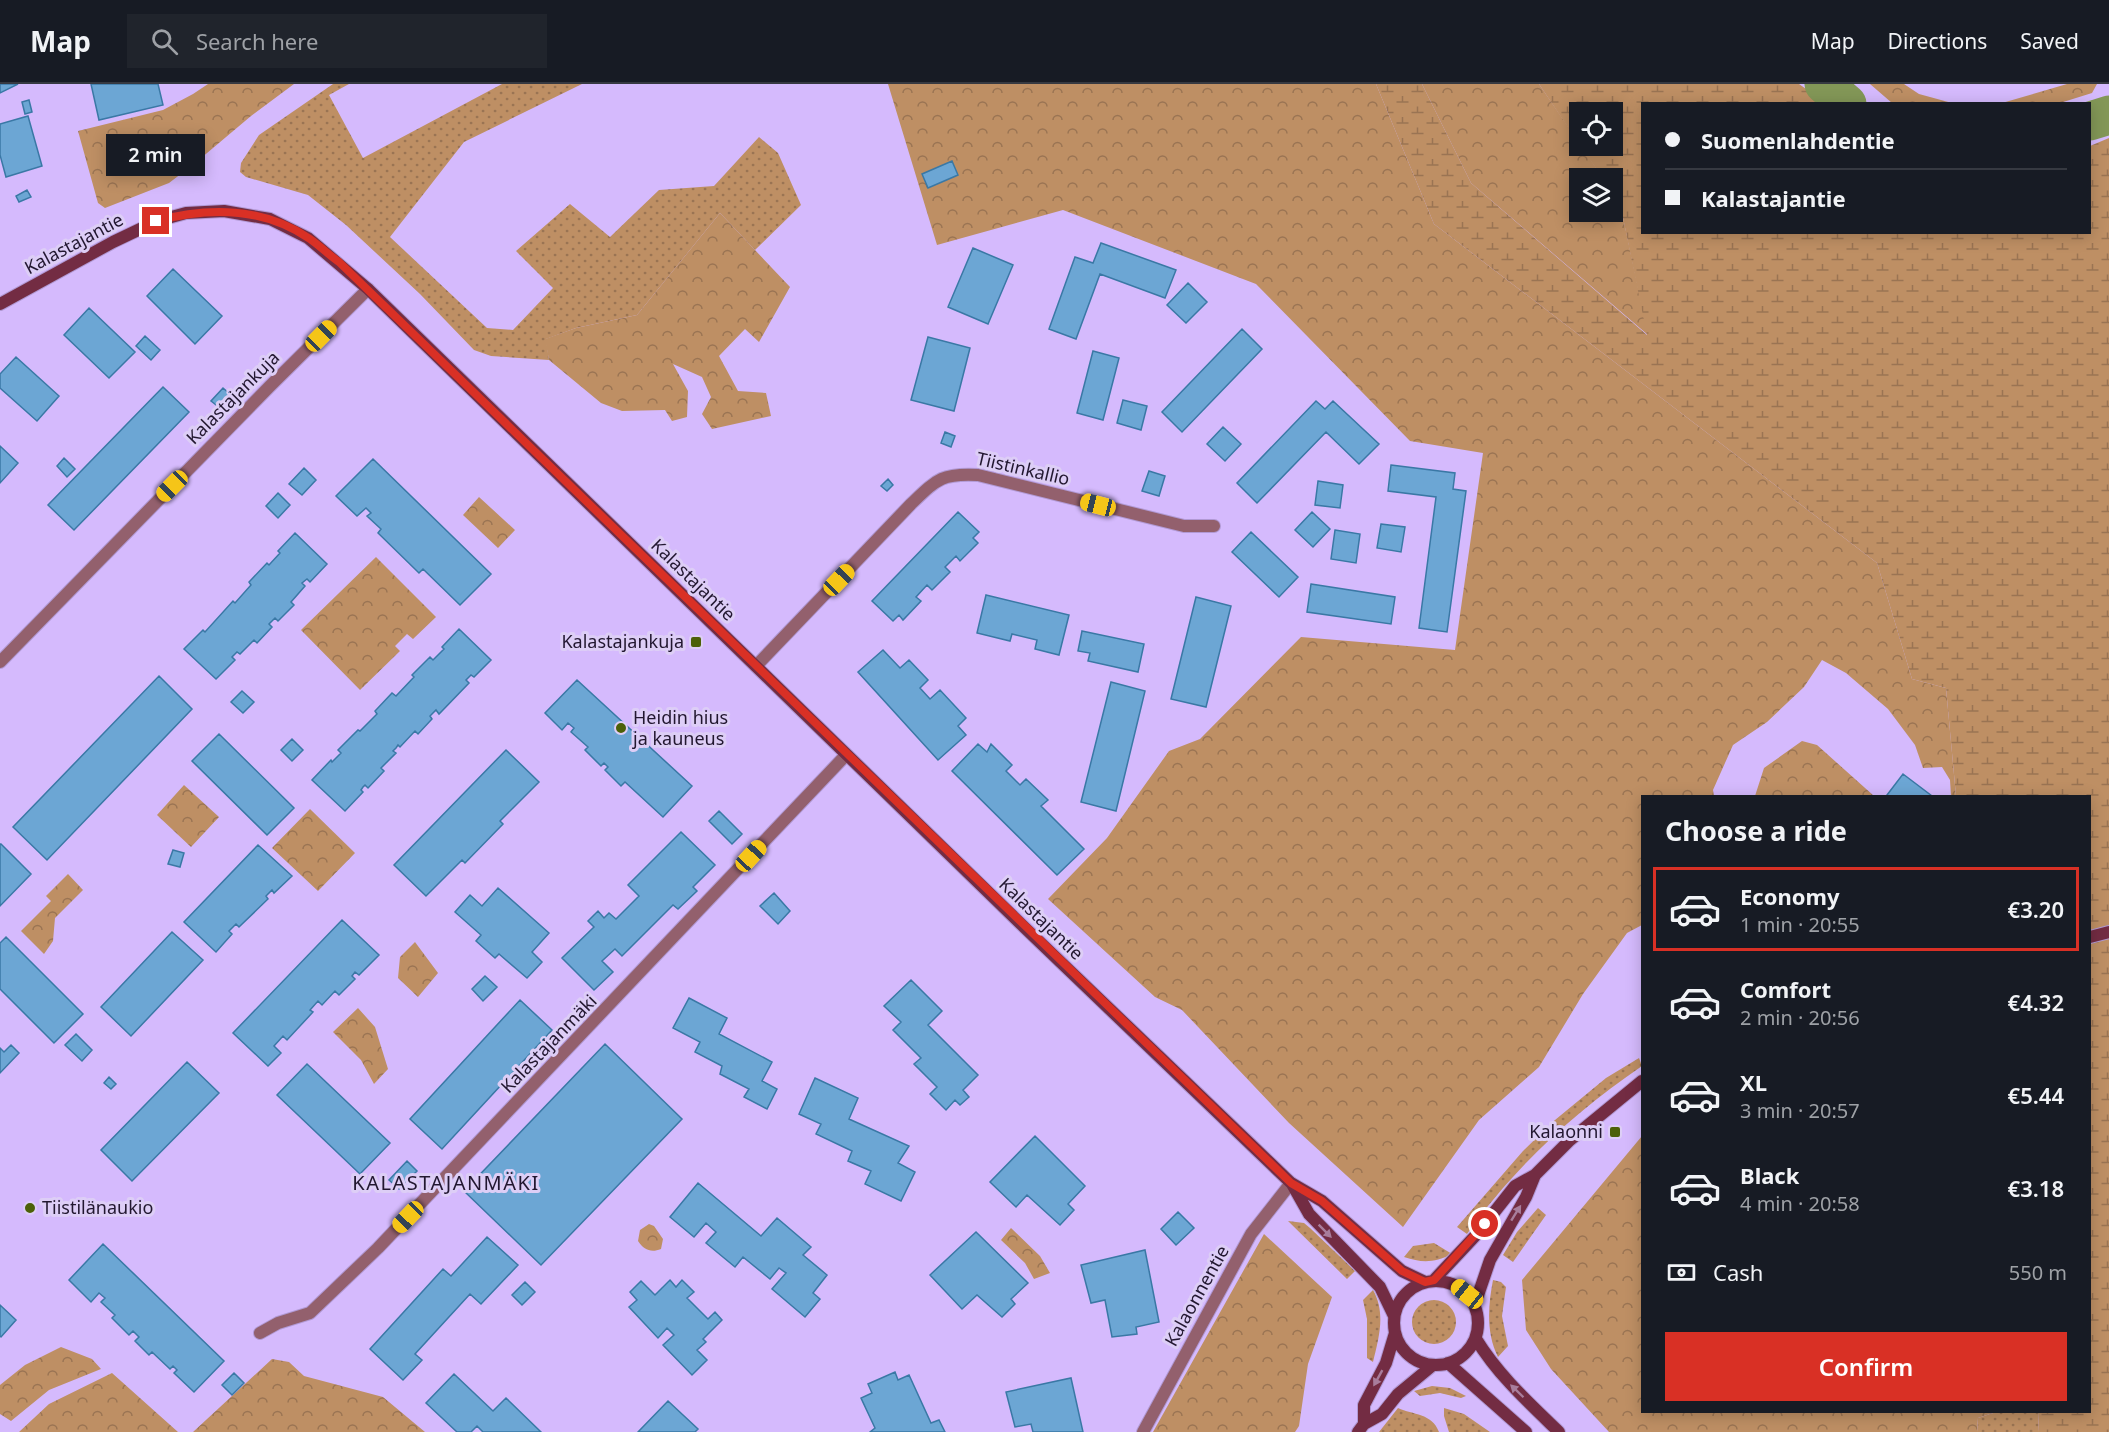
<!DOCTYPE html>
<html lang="en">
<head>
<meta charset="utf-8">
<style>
	:root { --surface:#171b24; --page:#20242c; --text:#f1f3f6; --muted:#9ea1a6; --line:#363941; --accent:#d93025 }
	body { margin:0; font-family:"Noto Sans",sans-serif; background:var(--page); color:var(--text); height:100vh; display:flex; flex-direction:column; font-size:22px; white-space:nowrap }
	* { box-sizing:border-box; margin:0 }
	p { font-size:20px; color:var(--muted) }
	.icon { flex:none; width:33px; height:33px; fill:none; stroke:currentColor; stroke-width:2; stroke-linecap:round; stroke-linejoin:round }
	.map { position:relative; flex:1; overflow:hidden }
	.panel { position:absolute; left:1641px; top:711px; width:450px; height:618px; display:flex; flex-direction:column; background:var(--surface); border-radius:0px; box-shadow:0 3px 15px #0003 }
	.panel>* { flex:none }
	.guide { position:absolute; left:1641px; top:18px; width:450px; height:132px; border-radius:0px; box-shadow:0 3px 15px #0003; display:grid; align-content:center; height:132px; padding:0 24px; background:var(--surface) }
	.controls { position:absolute; left:1569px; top:18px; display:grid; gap:12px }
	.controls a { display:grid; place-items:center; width:54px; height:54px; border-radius:0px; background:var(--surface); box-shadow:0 3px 15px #0003; font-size:30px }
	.end { position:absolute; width:27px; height:27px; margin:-14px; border:8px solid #d93025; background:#fff; box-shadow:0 0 0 3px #fff }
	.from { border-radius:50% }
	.bubble { position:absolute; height:42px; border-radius:0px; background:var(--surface); box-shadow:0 3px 15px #0003; font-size:20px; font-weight:600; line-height:42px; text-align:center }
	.car { position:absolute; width:18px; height:36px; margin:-18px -9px; border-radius:8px; box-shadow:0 0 4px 2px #0007; background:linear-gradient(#f5c518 24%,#345 0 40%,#f5c518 0 76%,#345 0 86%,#f5c518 0) }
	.guide b { display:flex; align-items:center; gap:21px; height:57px; font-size:22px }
	.guide b+b { border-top:2px solid var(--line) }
	.guide i { width:15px; height:15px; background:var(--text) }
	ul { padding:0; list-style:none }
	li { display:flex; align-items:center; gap:18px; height:84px; margin:0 12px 9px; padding:0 12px; border:3px solid transparent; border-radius:0px }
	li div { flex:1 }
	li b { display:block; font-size:22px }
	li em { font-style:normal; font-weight:600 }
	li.active { border-color:var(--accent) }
	li>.icon { width:54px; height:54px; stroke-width:1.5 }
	h2 { padding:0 24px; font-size:27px; line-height:72px }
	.pay { display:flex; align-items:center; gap:15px; height:66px; padding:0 24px; font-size:22px }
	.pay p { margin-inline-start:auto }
	.button { display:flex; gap:12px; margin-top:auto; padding:12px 24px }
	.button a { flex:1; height:69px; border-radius:0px; background:var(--accent); color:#fff; font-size:24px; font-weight:600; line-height:69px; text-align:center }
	header { display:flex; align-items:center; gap:36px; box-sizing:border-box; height:84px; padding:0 30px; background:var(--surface); border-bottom:2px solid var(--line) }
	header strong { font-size:28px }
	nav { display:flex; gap:33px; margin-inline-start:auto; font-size:21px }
	.search { width:420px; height:54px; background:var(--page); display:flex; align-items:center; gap:15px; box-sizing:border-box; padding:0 21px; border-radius:0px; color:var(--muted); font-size:22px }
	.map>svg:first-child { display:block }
	.grass { fill:url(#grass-dots) }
	.forest { fill:url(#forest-crowns) }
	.wetland { fill:url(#wetland-marsh) }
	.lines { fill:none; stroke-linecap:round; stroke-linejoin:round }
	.river { stroke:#839757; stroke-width:39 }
	.building { fill:#6ca6d4; stroke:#3a78a5; stroke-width:1.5 }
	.minor-casing { stroke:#b199d4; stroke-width:14 }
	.secondary-casing { stroke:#b199d4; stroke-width:14 }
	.minor { stroke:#93606d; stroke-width:12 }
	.secondary { stroke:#732c43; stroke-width:12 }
	.oneway { fill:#a87d9c }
	.route { stroke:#d93025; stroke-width:8 }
	.poi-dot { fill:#4c6008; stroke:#ddcef6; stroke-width:2 }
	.labels { text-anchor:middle; stroke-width:6; stroke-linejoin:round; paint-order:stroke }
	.street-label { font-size:18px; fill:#221730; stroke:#ddcef6 }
	.poi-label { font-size:18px; fill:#221730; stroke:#ddcef6; text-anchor:end }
	.neighbourhood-label { font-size:20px; letter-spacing:1.5px; fill:#221730; stroke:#ddcef6 }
</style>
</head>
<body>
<header>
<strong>Map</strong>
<div class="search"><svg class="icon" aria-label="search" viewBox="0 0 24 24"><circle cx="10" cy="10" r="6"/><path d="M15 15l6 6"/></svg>Search here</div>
<nav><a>Map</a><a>Directions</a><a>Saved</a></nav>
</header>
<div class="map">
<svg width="2109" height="1348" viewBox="0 0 2109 1348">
	<defs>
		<pattern id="grass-dots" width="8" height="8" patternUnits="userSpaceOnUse" patternTransform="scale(1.5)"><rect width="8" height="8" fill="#be8f64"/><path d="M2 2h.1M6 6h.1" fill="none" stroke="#9a7453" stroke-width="1.8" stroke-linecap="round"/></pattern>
		<pattern id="forest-crowns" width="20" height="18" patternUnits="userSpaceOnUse" patternTransform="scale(1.5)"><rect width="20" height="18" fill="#be8f64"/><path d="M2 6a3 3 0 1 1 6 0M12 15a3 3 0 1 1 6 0" fill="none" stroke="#9a7453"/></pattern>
		<pattern id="wetland-marsh" width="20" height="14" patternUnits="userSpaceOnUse" patternTransform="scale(1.5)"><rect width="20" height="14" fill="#be8f64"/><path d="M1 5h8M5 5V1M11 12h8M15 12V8" fill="none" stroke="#9a7453"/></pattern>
	</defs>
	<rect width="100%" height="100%" fill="#d5bafd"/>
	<!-- grass -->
	<path class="grass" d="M333 0H349L329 11 363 74 502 0H582L464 58 390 153 487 244 513 246 553 204 516 167 570 120 610 153 659 106 714 102 759 53 778 69 801 121 755 166 720 129 637 231 576 244 546 255 549 276 491 272 474 266 420 210 346 141 308 111 246 93 240 88 241 79 259 51Z
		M1639 974 1642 982C1576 1027 1514 1083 1467 1150L1457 1143 1523 1067 1555 1036 1606 994Z
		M1538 1124 1546 1131 1513 1178 1503 1171 1517 1148Z
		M1288 1137 1304 1139 1310 1144 1355 1187 1347 1195Z
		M1434 1159 1452 1170C1434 1179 1422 1179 1404 1173L1413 1162Z
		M1493 1196 1501 1198 1506 1203 1502 1232 1508 1262 1498 1273C1486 1249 1488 1222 1493 1196Z
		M1373 1206C1386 1229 1379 1253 1373 1278L1367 1274V1235L1363 1216Z
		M1412 1238a22 22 0 1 1 44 0a22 22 0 1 1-44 0Z
		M1432 1302 1450 1304 1466 1312 1461 1314 1440 1309 1420 1312 1414 1307Z
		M1398 1324C1413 1331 1432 1329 1439 1348H1379Z
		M1444 1324 1464 1330 1490 1348H1449L1444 1332Z
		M1996 1328H2039L2038 1348H1977L1978 1334Z"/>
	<!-- forest -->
	<path class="forest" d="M208 0H294L251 32 194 80 169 99 105 124 98 119 78 47 163 26 193 10Z
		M888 0H1376L1434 140 1877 479 1912 595 1946 604 1956 712H1951L1950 696 1942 683 1923 684 1915 661 1888 625 1846 589 1822 576 1804 603 1767 638 1733 661 1713 706 1714 712H1642V841L1627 849 1583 910 1539 983 1479 1036 1403 1143 1289 1039 1182 926 1155 913 1048 815 1107 754 1169 667 1200 655 1301 553 1455 566 1483 369 1410 357 1256 200 1063 126 937 161Z
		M1422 0H1539L1603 94H1580V128H1612L1613 108 1620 119 1648 251 1471 99Z
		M1870 0H1904L1919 10 1952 19H1892Z
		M2067 0H2097L2092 9 2060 19H2002Z
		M720 129 790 203 759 258 745 245 719 272 738 307 766 309 771 332 712 345 702 330 711 313 702 293 673 280 688 307 687 333 672 337 665 326 622 327 601 319 549 276 545 255 576 244 637 231Z
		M479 413 515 446 498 464 463 431Z
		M376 473 436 533 413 555 407 550 395 562 400 567 360 606 301 546Z
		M1802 657 1817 661 1874 712H1755L1764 684Z
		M184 701 219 733 191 763 157 731Z
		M310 725 355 769 318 807 272 764Z
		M68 790 83 806 55 834 53 857 44 870 21 847 51 817 46 812Z
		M415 858 438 889 418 913 398 894 400 873Z
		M358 924 375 943 388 985 374 1000 361 976 333 948Z
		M1642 1052V1328H1996L1978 1334 1977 1348H1609L1551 1285 1526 1246 1522 1196Z
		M649 1140 654 1142 663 1155 661 1165C651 1169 644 1166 638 1157L640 1146Z
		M1011 1144 1040 1172 1050 1189 1034 1195 1025 1179 1001 1156Z
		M1264 1150 1332 1213 1308 1280 1299 1342 1295 1348H1153Z
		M61 1263 92 1275 101 1285 49 1306 11 1337 0 1330V1301L25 1281Z
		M272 1275 289 1278 304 1292 383 1313 425 1348H193Z
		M112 1289 178 1348H19L49 1320Z"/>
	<!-- wetland -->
	<path class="wetland" d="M1376 0H1422L1471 99 1647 251 1620 119 1613 108 1612 94H1603L1580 62H1612V28H1580L1579 60 1539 0H1799L1826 19 1642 20V148H2090V62L2109 54V1348H2038L2039 1328H2090V712H1956L1946 604 1912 595 1877 479 1434 140Z"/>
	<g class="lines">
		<!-- river -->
		<path class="river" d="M1824 0 1847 20
			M2090 37 2109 31"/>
	</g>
	<!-- building -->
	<path class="building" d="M0 0H18L0 9Z
		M91 0H158L163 21 99 36Z
		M29 16 32 28 25 30 22 18Z
		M28 32 42 82 6 93 0 71V40Z
		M952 77 958 91 928 104 922 90Z
		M27 106 31 113 19 118 16 112Z
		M1101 159 1176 186 1165 214 1100 190 1076 255 1049 245 1075 173 1093 179Z
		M973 164 1013 181 988 240 948 223Z
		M173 185 222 232 195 260 147 212Z
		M1188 199 1207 218 1186 239 1167 221Z
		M89 224 135 268 109 294 64 251Z
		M1242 245 1262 265 1182 348 1162 328Z
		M145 252 160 266 151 276 136 262Z
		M928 253 970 264 954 327 911 316Z
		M1093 267 1119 274 1103 336 1077 329Z
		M16 273 59 312 37 337 0 304V290Z
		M163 303 189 328 74 446 48 421Z
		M223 304 231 311 220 324 211 317Z
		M1123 316 1147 322 1141 346 1117 339Z
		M1316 317 1325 325 1333 317 1379 360 1359 380 1326 348 1257 419 1237 399Z
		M1223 343 1241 360 1225 377 1207 360Z
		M945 348 955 352 951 363 941 359Z
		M0 362 18 379 0 399Z
		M64 374 75 385 67 393 57 382Z
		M373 375 491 490 460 521 423 485 419 489 378 449 381 445 367 432 371 429 366 424 357 432 336 412Z
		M1391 381 1455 389 1453 405 1466 407 1447 548 1419 544 1436 413 1388 407Z
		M304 384 316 396 302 411 289 400Z
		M1149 387 1165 392 1159 412 1142 407Z
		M888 395 893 401 887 407 881 402Z
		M1318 397 1343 401 1340 424 1315 421Z
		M278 409 290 421 278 434 266 422Z
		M958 428 979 448 973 454 978 459 960 477 956 472 945 483 950 488 932 506 927 501 916 513 921 517 903 536 899 531 893 537 872 517Z
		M1312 428 1330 445 1313 463 1295 446Z
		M1381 440 1405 443 1401 468 1377 464Z
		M1335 446 1360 450 1356 479 1331 475Z
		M1251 448 1298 493 1279 513 1232 468Z
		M295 449 327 480 310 498 307 495 302 499 305 502 291 518 294 521 278 537 275 534 269 540 272 543 257 559 254 556 240 570 237 568 232 573 235 576 216 595 184 565 203 546 205 548 233 517 235 519 251 501 249 498 267 479 269 481 280 469 278 467Z
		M1311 500 1395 513 1391 540 1307 528Z
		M986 511 1069 531 1059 571 1035 565 1037 556 1012 550 1010 557 977 549Z
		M1196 513 1231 522 1206 623 1171 615Z
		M459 545 491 576 474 593 471 591 466 596 469 599 439 630 436 626 430 632 432 635 418 650 415 647 400 663 398 661 396 664 393 667 396 669 381 684 384 687 368 704 365 701 363 703 361 706 363 708 345 727 312 696 331 676 332 678 341 669 338 666 358 646 360 647 377 630 375 627 392 609 396 612 414 593 412 591 430 573 433 576 444 565 442 563Z
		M1082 547 1144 560 1138 588 1088 577 1090 569 1078 567Z
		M883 566 900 584 909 576 928 596 920 604 930 615 940 606 966 634 958 642 966 651 938 676 858 588Z
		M159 592 192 625 47 776 13 743Z
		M577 596 692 702 663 733 625 698 621 702 605 686 608 683 604 679 601 682 585 666 588 663 571 648 574 644 568 639 562 646 545 629Z
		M1111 598 1145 607 1116 727 1081 718Z
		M242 607 254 618 243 629 231 618Z
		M219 650 294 724 267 751 192 677Z
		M292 655 303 666 292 677 281 666Z
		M978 660 987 668 991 660 1012 681 1006 687 1020 701 1026 695 1048 716 1041 722 1084 765 1057 791 952 687Z
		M506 666 539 698 500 737 503 740 465 779 462 776 426 812 394 781Z
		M1903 690 1932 712H1889L1887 711Z
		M719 727 742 750 732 760 709 737Z
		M681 748 715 781 693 803 697 807 678 825 673 821 622 872 615 865 602 877 613 888 594 906 562 874 594 843 588 837 598 827 604 834 609 829 616 835 639 812 628 801Z
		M1 760 31 790 0 822V760Z
		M258 761 292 792 274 809 272 806 266 812 268 815 239 843 236 840 229 847 232 850 216 868 184 838Z
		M173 766 184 769 180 783 168 780Z
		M498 804 549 849 532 868 542 878 527 894 499 870 495 874 476 857 481 851 455 828 470 811 482 822Z
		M774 809 790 827 778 840 760 822Z
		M342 836 379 871 359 891 355 888 352 892 355 895 339 911 335 907 322 921 318 917 310 926 313 928 287 956 283 952 274 962 281 969 268 982 233 949Z
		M172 848 203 876 131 952 101 923Z
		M6 853 83 930 54 959 0 905V859Z
		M485 892 497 903 483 917 472 905Z
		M911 896 942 927 928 941 978 991 963 1006 969 1013 960 1021 955 1016 946 1026 930 1010 937 1003 914 980 921 974 893 946 901 938 884 922Z
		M689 914 727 934 719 950 772 978 762 997 777 1005 767 1025 744 1013 749 1005 720 990 722 982 695 968 700 958 673 944Z
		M520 916 552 946 442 1065 410 1035Z
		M76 950 92 966 82 977 65 961Z
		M605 960 682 1035 541 1181 464 1107Z
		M11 961 19 969 0 989V964L4 968Z
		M187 978 219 1009 132 1097 101 1066Z
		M307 980 390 1059 360 1090 277 1011Z
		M109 993 116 1000 111 1005 104 999Z
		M815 994 858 1014 849 1035 909 1062 898 1079 915 1088 901 1117 865 1100 871 1087 848 1077 852 1067 816 1050 821 1040 799 1030Z
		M1035 1052 1085 1102 1068 1120 1074 1126 1060 1141 1027 1111 1016 1123 990 1098Z
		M407 1077 417 1087 399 1105 389 1096Z
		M698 1099 761 1152 777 1134 811 1163 803 1171 827 1191 813 1209 820 1215 805 1233 772 1205 786 1189 779 1184 770 1195 743 1173 735 1183 706 1159 716 1148 706 1139 694 1153 670 1133Z
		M1178 1128 1194 1144 1176 1161 1161 1145Z
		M976 1148 1028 1199 1011 1215 1015 1220 1002 1233 977 1211 962 1225 930 1191Z
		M487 1153 518 1181 481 1220 470 1210 415 1270 422 1276 403 1296 370 1265 443 1185 451 1192Z
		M103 1160 224 1277 194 1308 174 1289 177 1286 173 1282 170 1285 152 1268 149 1271 135 1257 139 1253 133 1247 129 1251 112 1234 115 1231 101 1218 105 1214 99 1209 91 1218 69 1196Z
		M1145 1166 1159 1238 1136 1243 1137 1250 1112 1253 1105 1216 1091 1219 1081 1181Z
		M670 1196 676 1203 682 1196 694 1208 687 1214 708 1235 715 1228 722 1236 703 1255 706 1258 697 1266 707 1276 692 1291 663 1261 674 1251 667 1244 658 1254 629 1223 637 1216 630 1208 641 1197 655 1211Z
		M525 1198 535 1208 522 1221 512 1211Z
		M0 1221 16 1236 1 1253 0 1252Z
		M895 1288 898 1296 909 1291 931 1339 939 1336 945 1348H870L875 1344 861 1314 872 1309 868 1300Z
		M234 1289 244 1299 232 1311 222 1301Z
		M454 1290 493 1327 506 1314 541 1348H483L477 1342 471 1348H457L426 1319Z
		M1071 1294 1083 1348H1033L1031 1340 1015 1343 1006 1308Z
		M668 1317 698 1345 695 1348H638Z"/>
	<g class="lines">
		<defs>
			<path id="minor" d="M0 578 270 302 368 205
				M756 582 911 420C937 395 942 389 978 391L1184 442H1214
				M260 1249 278 1239 310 1229 378 1164 846 671
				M1143 1348 1251 1150 1291 1099"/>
			<path id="secondary" d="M0 220 113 158 157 137 186 129 224 127 270 135 308 154 368 205 1025 844 1291 1099 1322 1117 1402 1187 1425 1198
				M2090 853 2109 848
				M1292 1100 1309 1130 1380 1203 1394 1232
				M1434 1196 1477 1150 1515 1102 1535 1091 1570 1056 1642 997
				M1394 1239a42 42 0 1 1 84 0a42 42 0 1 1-84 0Z
				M1475 1220 1490 1176 1526 1113 1535 1091
				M1476 1255C1498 1291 1529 1319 1559 1348
				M1448 1279 1526 1348
				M1364 1340V1321L1386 1279 1395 1249
				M1358 1348 1364 1340 1382 1330 1398 1310 1433 1281"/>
		</defs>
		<!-- minor casing -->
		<use href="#minor" class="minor-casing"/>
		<!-- secondary casing -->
		<use href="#secondary" class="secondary-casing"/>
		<!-- minor -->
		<use href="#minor" class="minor"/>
		<!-- secondary -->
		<use href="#secondary" class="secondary"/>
	</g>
	<!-- one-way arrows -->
	<defs><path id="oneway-solid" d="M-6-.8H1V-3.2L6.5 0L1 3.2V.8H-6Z" transform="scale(1.5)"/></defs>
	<g class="oneway">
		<use href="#oneway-solid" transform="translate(1516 1129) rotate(-58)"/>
		<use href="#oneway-solid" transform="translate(1325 1147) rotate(45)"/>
		<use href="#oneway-solid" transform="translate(1378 1294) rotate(119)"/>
		<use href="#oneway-solid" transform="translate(1517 1307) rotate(-136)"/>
	</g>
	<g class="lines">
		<!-- route -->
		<path class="route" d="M156 137C208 123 264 123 310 155 320 162 329 171 339 178L1291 1099 1322 1117 1402 1187 1425 1198 1434 1196 1485 1140"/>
	</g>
	<!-- markers -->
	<g class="poi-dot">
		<rect x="690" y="552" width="12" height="12" rx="3"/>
		<circle cx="621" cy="644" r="6"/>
		<rect x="1609" y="1042" width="12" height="12" rx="3"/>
		<circle cx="30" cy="1124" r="6"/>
	</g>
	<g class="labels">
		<!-- street labels -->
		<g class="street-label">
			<text transform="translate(74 160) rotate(-28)" y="6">Kalastajantie</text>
			<text transform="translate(233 314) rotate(-45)" y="6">Kalastajankuja</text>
			<text transform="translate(1023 385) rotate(13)" y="6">Tiistinkallio</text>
			<text transform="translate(693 496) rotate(44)" y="6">Kalastajantie</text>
			<text transform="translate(1041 835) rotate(44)" y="6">Kalastajantie</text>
			<text transform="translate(549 960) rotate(-46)" y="6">Kalastajanmäki</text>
			<text transform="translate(1197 1212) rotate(-61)" y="6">Kalaonnentie</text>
		</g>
		<!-- poi labels -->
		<g class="poi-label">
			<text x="684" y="564">Kalastajankuja</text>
			<text x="633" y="640" text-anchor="start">Heidin hius<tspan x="633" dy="21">ja kauneus</tspan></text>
			<text x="1603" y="1054">Kalaonni</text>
			<text x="42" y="1130" text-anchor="start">Tiistilänaukio</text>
		</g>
		<!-- neighbourhood labels -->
		<g class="neighbourhood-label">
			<text x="446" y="1106">KALASTAJANMÄKI</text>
		</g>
	</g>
</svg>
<div class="controls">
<a><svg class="icon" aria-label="locate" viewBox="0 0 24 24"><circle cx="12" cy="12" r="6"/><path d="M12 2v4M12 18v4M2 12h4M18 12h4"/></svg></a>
<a><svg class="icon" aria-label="layers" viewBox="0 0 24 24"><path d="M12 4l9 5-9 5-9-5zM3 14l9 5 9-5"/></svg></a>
</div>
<i class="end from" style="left:1485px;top:1140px"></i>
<i class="end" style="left:156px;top:137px"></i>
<div class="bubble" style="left:106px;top:50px;width:99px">2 min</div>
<i class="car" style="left:321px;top:252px;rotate:45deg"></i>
<i class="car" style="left:172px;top:402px;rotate:225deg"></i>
<i class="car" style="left:1098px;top:421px;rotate:284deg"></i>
<i class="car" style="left:839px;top:496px;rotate:44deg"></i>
<i class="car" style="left:751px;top:772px;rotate:43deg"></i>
<i class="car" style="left:408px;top:1133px;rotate:224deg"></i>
<i class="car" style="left:1467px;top:1210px;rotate:309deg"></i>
<div class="guide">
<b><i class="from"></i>Suomenlahdentie</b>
<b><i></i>Kalastajantie</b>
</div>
<section class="panel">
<h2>Choose a ride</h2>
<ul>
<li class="active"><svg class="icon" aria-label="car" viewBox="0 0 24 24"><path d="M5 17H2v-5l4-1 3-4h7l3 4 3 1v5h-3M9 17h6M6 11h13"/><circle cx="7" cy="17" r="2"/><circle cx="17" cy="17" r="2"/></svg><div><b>Economy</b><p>1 min · 20:55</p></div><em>€3.20</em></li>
<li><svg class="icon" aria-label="car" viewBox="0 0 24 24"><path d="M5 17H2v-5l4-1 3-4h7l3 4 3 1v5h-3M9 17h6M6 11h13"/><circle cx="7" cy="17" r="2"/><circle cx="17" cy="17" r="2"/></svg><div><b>Comfort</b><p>2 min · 20:56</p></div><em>€4.32</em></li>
<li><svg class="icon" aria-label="car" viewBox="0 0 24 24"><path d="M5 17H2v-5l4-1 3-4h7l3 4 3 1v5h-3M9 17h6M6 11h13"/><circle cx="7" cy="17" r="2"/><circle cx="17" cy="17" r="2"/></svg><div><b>XL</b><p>3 min · 20:57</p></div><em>€5.44</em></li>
<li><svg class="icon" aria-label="car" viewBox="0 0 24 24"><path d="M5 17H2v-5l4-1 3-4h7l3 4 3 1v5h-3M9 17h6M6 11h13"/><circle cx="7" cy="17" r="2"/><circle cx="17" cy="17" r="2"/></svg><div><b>Black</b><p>4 min · 20:58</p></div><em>€3.18</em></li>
</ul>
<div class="pay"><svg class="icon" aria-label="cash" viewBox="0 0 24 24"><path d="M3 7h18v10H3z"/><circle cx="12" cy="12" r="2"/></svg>Cash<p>550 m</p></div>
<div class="button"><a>Confirm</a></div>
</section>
</div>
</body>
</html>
